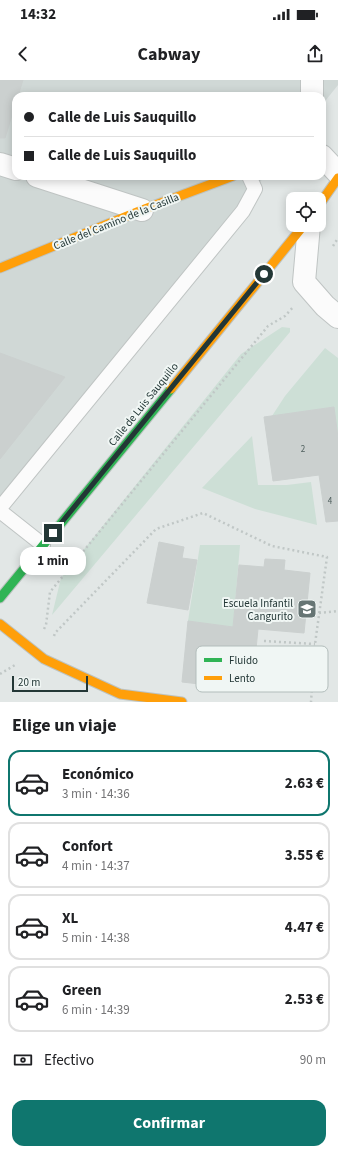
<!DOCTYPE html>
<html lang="es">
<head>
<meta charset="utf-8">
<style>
	:root { --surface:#fff; --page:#f6f6f6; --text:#202124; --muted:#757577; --line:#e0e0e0; --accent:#0f766e }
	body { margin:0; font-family:"Source Sans 3",sans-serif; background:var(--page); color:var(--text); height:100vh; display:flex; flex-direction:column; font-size:15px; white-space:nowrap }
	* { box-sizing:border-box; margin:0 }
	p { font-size:13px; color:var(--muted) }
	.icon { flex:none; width:22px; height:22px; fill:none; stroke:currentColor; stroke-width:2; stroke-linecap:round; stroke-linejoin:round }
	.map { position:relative; height:622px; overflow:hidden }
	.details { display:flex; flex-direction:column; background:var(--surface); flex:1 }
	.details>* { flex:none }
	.banner { position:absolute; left:12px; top:12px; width:314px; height:88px; border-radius:12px; box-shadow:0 2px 10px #0003; display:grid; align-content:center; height:88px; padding:0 12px; background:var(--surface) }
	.buttons { position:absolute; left:286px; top:112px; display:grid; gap:8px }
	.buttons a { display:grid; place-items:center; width:40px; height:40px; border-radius:8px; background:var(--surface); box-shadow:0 2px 10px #0003; font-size:20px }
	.scale { position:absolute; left:12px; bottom:10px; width:76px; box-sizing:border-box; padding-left:4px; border:2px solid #233736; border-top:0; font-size:11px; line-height:14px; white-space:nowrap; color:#233736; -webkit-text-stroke:3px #f0f6f4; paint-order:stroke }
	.end { position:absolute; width:18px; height:18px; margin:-9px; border:5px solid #233736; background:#fff; box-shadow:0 0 0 2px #fff }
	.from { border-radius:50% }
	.bubble { position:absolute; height:28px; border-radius:12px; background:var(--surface); box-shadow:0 2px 10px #0003; font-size:13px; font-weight:700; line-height:28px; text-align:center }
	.banner b { display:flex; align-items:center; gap:14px; height:38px; font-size:15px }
	.banner b+b { border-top:1px solid var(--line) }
	.banner i { width:10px; height:10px; background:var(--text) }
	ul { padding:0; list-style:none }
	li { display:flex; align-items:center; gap:12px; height:66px; margin:0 8px 6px; padding:0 4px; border:2px solid var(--line); border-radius:12px }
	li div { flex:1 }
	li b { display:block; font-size:15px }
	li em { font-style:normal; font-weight:700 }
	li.current { border-color:var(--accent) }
	li>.icon { width:36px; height:36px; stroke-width:1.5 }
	h2 { padding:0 12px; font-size:18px; line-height:48px }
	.pay { display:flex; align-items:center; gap:10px; height:44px; padding:0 12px; font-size:15px }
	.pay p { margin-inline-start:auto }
	.action { display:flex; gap:8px; margin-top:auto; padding:8px 12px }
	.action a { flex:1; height:46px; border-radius:12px; background:var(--accent); color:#fff; font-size:16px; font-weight:700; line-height:46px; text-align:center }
	.status { display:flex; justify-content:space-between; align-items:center; height:28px; padding:0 20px; background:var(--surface); direction:ltr }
	.status svg { height:11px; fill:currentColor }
	header { display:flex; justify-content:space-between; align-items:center; height:52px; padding:0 12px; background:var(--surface); font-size:18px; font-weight:700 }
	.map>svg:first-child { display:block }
	.built { fill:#d0d8d6 }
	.green { fill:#cddfd6 }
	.building { fill:#cbd0cf; stroke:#cbd0cf }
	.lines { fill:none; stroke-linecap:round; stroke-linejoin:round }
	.lane-casing { stroke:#bfc4c3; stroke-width:16 }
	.street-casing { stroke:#bfc4c3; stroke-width:24 }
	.fast-casing { stroke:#bdc3c1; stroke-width:11 }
	.slow-casing { stroke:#bdc3c1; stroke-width:11 }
	.path { stroke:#c0c7c6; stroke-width:2.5; stroke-dasharray:2 3; stroke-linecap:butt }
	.lane { stroke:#fbfbfb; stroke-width:14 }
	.street { stroke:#fbfbfb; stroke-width:22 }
	.fast { stroke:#30b455; stroke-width:9 }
	.slow { stroke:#ff9f0a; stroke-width:9 }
	.route { stroke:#233736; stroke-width:5 }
	.labels { text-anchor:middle; stroke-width:4; stroke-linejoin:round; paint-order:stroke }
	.number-label { font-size:9px; fill:#4e5e5d }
	.street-label { font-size:11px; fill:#233736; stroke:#f0f6f4 }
	.poi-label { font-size:11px; fill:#233736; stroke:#f0f6f4; text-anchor:end }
	.key { fill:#f0f6f4; stroke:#b2bdbb; stroke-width:1 }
	.key-label { font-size:11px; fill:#233736 }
</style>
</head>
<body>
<div class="status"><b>14:32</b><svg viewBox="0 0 49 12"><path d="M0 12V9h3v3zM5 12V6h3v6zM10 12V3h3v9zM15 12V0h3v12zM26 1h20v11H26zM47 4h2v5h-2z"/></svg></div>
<header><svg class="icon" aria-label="back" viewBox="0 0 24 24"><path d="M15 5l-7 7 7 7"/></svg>Cabway<svg class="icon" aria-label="share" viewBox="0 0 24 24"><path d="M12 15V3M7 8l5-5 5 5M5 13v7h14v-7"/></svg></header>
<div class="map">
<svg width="338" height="622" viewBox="0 0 338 622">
	<rect width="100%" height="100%" fill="#e2e7e6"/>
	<!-- built -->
	<path class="built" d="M0 0H338V5L322 25V16H16V96H265L0 416Z"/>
	<!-- green -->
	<path class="green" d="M282 247 290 248V252L52 535 61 498 241 274Z
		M325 268 338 278V357L333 327 272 336 285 316Z
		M252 356 258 405H287L311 402 317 445 255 429 202 408Z
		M200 465H240L233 547 188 541Z"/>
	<!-- building -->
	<path class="building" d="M0 0H23L18 16H16V22L5 58H0Z
		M0 273 65 297 0 379Z
		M334 327 338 357V441L326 442 319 395 273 401 264 337Z
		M159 462 184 467 182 478 197 480 188 530 147 523Z
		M265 479 285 480 284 490 310 493 304 553 258 549 252 610 182 602 188 541 233 547 239 485 264 487Z"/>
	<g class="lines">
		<defs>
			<path id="lane" d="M0 428 243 131 255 109 249 96
				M0 431 43 465"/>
			<path id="street" d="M312 0V16
				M322 76 338 93
				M0 84 16 89
				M37 96 142 130
				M309 145 304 202 325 226 338 237"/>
			<path id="fast" d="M0 518 171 309"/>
			<path id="slow" d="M319 125 338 98
				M0 188 142 130 233 96
				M171 309 304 145
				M0 544 44 579 120 614 182 622"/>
		</defs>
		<!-- lane casing -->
		<use href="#lane" class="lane-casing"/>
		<!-- street casing -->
		<use href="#street" class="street-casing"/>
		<!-- fast casing -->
		<use href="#fast" class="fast-casing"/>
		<!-- slow casing -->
		<use href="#slow" class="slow-casing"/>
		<!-- path -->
		<path class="path" d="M333 166 338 158
			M319 533 338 531
			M44 549 46 545 50 512 268 246 285 236 294 226
			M54 556 55 553 156 449 203 433 272 466 327 477 315 564 311 622
			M264 561 315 564
			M0 594 15 585"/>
		<!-- lane -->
		<use href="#lane" class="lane"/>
		<!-- street -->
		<use href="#street" class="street"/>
		<!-- fast -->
		<use href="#fast" class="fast"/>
		<!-- slow -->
		<use href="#slow" class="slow"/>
	</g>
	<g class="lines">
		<!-- route -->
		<path class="route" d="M53 453 264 194"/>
	</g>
	<!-- icons -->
	<defs>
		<symbol id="school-square" viewBox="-11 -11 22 22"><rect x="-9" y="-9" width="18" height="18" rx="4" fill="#667574" stroke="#f0f6f4"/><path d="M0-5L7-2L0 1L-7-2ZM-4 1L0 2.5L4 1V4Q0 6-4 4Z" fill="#fff"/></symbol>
	</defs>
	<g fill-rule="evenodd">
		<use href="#school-square" x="296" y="518" width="22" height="22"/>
	</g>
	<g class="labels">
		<!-- number labels -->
		<g class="number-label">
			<text x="303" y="372">2</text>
			<text x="330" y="424">4</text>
		</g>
		<!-- street labels -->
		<g class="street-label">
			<text transform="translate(116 141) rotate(-22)" y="4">Calle del Camino de la Casilla</text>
			<text transform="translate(143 324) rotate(-51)" y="4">Calle de Luis Sauquillo</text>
		</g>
		<!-- poi labels -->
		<g class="poi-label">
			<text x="293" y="527">Escuela Infantil<tspan x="293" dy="13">Cangurito</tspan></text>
		</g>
	</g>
	<!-- legend -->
	<rect x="196" y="566" width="132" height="46" rx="6" class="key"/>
	<rect x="204" y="578" width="18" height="4" fill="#30b455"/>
	<rect x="204" y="596" width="18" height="4" fill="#ff9f0a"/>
	<g class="key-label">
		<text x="229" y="584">Fluido</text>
		<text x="229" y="602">Lento</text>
	</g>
</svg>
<div class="buttons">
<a><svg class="icon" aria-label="locate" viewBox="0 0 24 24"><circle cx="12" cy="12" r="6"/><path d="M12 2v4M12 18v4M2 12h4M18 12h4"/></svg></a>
</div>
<div class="scale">20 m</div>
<i class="end from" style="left:264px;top:194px"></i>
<i class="end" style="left:53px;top:453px"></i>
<div class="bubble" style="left:20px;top:467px;width:66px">1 min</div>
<div class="banner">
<b><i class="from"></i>Calle de Luis Sauquillo</b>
<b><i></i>Calle de Luis Sauquillo</b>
</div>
</div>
<section class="details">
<h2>Elige un viaje</h2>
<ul>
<li class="current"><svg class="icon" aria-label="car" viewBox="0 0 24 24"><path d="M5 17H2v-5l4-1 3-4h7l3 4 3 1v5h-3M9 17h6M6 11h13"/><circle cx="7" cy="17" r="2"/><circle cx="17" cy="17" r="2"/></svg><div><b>Económico</b><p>3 min · 14:36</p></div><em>2.63 €</em></li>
<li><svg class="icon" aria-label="car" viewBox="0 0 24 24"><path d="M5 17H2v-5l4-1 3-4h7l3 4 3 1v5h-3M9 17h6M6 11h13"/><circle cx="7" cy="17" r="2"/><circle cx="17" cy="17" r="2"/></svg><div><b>Confort</b><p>4 min · 14:37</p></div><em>3.55 €</em></li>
<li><svg class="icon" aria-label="car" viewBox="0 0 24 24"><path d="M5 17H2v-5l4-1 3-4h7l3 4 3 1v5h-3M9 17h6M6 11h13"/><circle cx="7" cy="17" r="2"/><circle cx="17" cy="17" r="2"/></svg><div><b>XL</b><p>5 min · 14:38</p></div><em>4.47 €</em></li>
<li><svg class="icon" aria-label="car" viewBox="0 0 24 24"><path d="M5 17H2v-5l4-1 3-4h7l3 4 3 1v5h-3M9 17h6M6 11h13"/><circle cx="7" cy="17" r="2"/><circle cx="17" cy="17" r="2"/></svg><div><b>Green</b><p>6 min · 14:39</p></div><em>2.53 €</em></li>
</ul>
<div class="pay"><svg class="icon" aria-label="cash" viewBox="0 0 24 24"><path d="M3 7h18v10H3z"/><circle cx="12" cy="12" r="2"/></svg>Efectivo<p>90 m</p></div>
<div class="action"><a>Confirmar</a></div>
</section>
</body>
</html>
